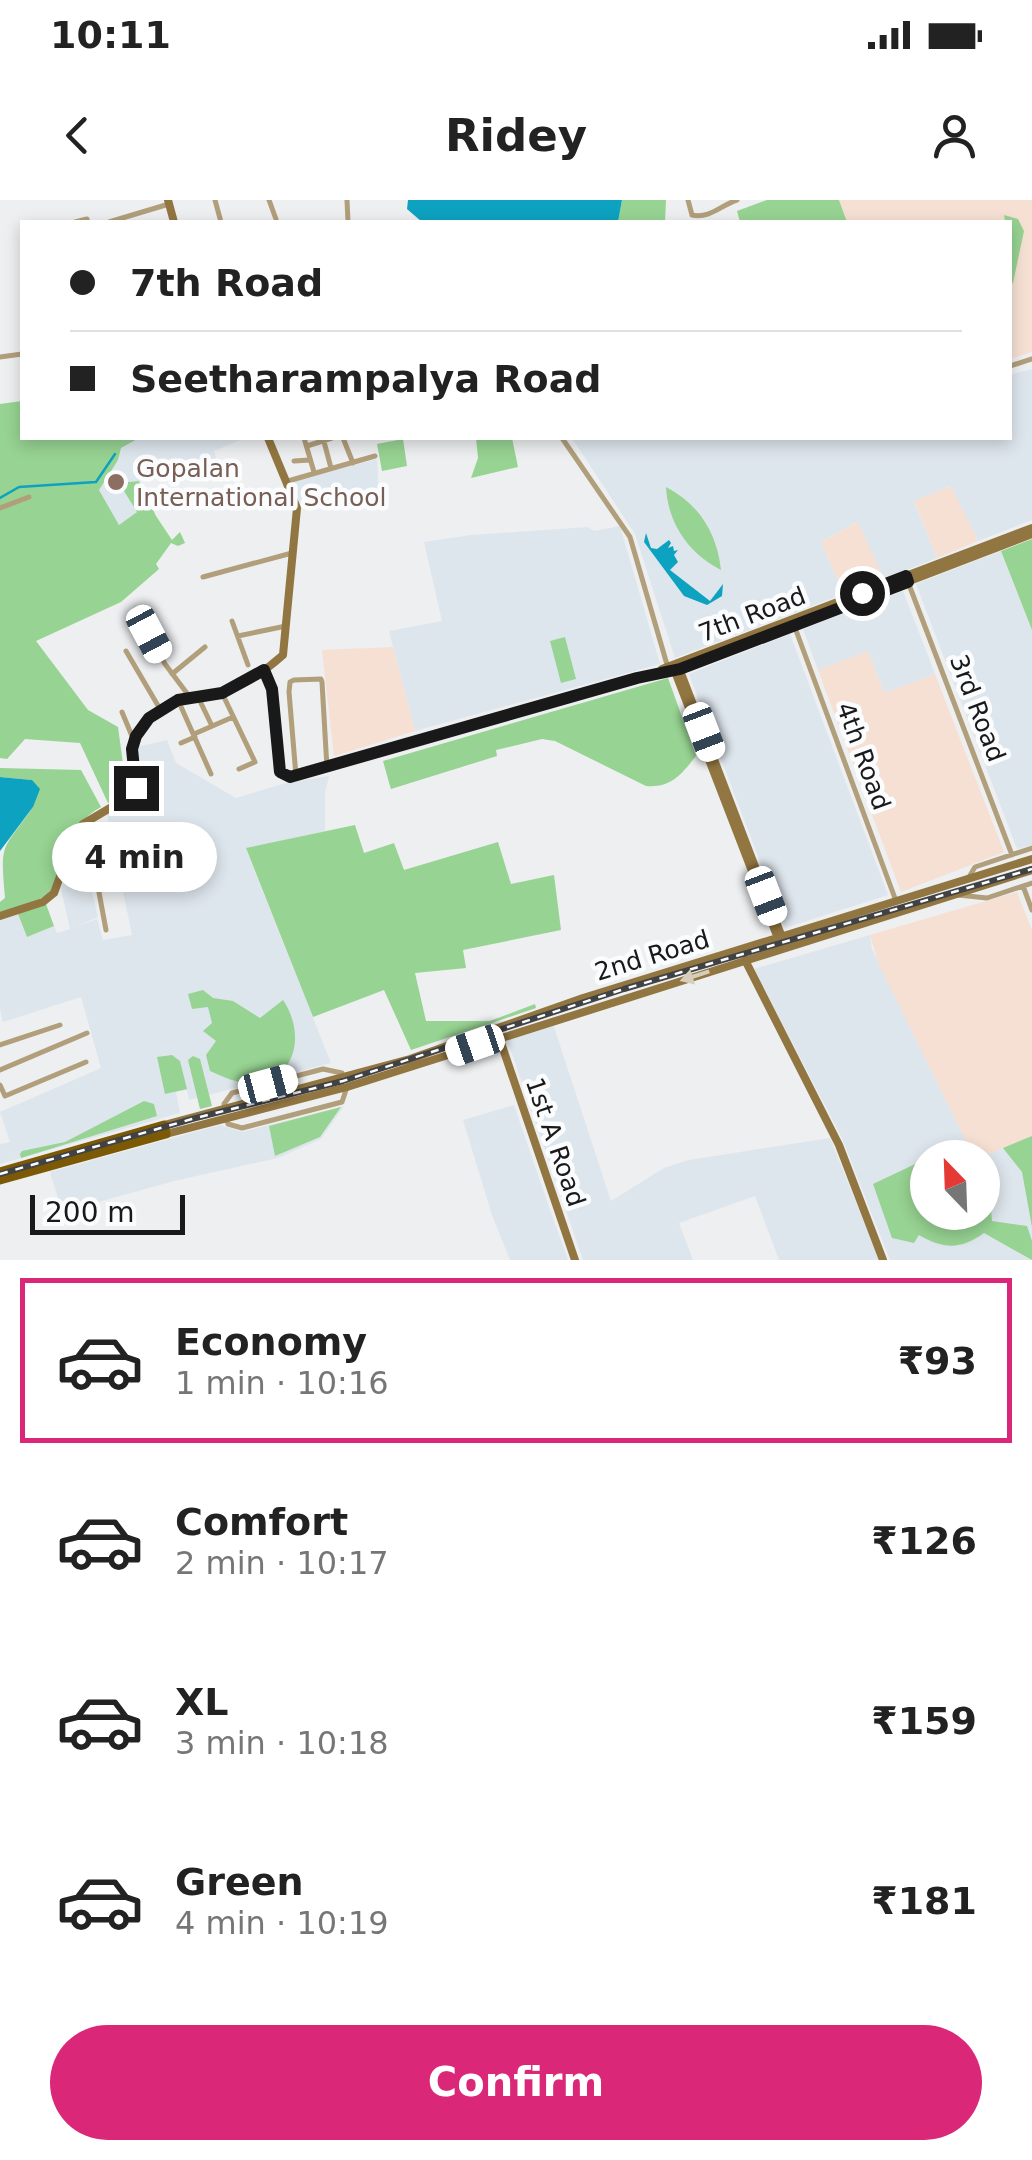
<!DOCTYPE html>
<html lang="en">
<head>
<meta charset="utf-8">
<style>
	:root { --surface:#fff; --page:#f2f2f2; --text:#222; --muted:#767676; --line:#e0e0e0; --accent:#db2777 }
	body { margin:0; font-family:"DejaVu Sans",sans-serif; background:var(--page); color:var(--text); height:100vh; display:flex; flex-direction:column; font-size:38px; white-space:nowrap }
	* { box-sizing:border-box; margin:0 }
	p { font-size:32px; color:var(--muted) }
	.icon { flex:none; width:55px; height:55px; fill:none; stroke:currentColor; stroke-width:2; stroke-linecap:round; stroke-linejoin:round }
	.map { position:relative; height:1060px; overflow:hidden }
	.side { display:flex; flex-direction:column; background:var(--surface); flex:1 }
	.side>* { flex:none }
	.hud { position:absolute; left:20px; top:20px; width:992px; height:220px; border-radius:0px; box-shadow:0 5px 15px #0003; display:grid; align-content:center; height:220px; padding:0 50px; background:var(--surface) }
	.needle { width:65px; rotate:337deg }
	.controls { position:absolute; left:910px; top:940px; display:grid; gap:20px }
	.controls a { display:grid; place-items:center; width:90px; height:90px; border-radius:50%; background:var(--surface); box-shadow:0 5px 15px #0003; font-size:50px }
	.scale { position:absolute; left:30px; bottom:25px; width:155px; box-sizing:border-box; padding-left:10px; border:5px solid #19191a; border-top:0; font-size:28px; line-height:35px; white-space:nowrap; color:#19191a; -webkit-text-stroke:8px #fbfcfe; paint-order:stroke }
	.end { position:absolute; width:45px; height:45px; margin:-22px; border:12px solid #19191a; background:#fff; box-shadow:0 0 0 5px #fff }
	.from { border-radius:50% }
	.bubble { position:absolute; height:70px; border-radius:35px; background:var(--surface); box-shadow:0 5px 15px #0003; font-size:32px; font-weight:700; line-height:70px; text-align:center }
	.car { position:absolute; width:30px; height:60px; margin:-30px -15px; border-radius:12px; box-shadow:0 0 8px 2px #0007; background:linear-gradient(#fff 24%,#345 0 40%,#fff 0 76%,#345 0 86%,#fff 0) }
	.hud b { display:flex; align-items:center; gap:35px; height:95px; font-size:38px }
	.hud b+b { border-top:2px solid var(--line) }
	.hud i { width:25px; height:25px; background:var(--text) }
	ul { padding:18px 0 0; list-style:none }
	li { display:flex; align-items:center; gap:30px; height:165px; margin:0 20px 15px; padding:0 30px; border:5px solid transparent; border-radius:0px }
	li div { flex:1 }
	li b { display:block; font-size:38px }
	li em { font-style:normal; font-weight:700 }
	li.on { border-color:var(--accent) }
	li>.icon { width:90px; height:90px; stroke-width:1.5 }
	.action { display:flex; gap:20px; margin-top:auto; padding:20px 50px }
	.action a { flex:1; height:115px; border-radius:60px; background:var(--accent); color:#fff; font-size:40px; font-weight:700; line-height:115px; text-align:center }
	.status { display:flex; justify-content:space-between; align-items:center; height:70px; padding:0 50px; background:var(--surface); direction:ltr }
	.status svg { height:28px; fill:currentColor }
	header { display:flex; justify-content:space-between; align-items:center; height:130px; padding:0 50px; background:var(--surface); font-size:45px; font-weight:700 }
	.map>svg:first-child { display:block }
	.built { fill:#dee6ed }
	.industrial { fill:#f6e0d3 }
	.green { fill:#97d392 }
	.water { fill:#0da2c0 }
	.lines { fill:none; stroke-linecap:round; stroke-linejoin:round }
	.stream { stroke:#0da2c0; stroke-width:2.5 }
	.street { stroke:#b19e7b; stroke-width:5 }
	.secondary { stroke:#927641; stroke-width:8 }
	.primary { stroke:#7c5905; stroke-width:9 }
	.rail-casing { stroke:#414243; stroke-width:6 }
	.rail { stroke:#fbfcfe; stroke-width:2.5; stroke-dasharray:8; stroke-linecap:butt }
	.oneway { fill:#d6cdbc }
	.route { stroke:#19191a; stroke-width:12 }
	.education-dot { fill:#8d6e63; stroke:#fbfcfe; stroke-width:4 }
	.labels { text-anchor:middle; stroke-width:9; stroke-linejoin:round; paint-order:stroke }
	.education-label { font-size:25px; fill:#785e54; stroke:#fbfcfe; text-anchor:start }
	.street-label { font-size:25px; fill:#19191a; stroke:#fbfcfe }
</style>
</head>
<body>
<div class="status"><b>10:11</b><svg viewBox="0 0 49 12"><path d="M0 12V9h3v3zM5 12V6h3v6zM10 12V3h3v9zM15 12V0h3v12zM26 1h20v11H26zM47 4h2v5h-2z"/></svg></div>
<header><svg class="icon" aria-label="back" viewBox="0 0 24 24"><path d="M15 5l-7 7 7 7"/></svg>Ridey<svg class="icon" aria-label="person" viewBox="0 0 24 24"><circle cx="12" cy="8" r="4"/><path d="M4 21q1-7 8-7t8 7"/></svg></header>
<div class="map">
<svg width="1032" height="1060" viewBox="0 0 1032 1060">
	<rect width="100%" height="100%" fill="#edeff0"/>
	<!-- built -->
	<path class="built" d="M1032 169V320L978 341 950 286 914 302 937 358 884 379 857 322 821 342 844 394 675 458 635 334 572 238H1010V175Z
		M139 238H245L214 251 221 274 120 283 137 312 119 325 99 290 100 284 118 260 121 248Z
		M377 259 379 295 303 309 291 282Z
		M620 326 660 464 415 531 389 431 442 421 424 342 471 335 588 327 594 331Z
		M1001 351 1032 430V645L1017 649 916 384Z
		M903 391 935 474 884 493 868 451 818 470 803 429Z
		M790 434 888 695 785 728 689 474Z
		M167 540 176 563 236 598 286 583 329 576 325 593V631L246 649 331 863 189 900 187 890 176 892 180 913 0 964V944L10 942 0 912 101 868 81 797 3 822 0 809V720L18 714 27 737 54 726 57 733 70 729 61 689 80 644 98 717 75 727 97 719 103 740 132 735 107 615 138 590 137 547Z
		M870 735 872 749 974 957 928 958V1012H982V957L1032 936V1060H890L842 938 754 769Z
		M553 824 611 1001 664 968 689 960 830 938 879 1060H779L755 996 679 1023 693 1060H583L507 839Z
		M514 905 549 1007 568 1060H510L492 1015 463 920Z
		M344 906 321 939 278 958 174 981 62 1012 50 972 220 925 242 932Z"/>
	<!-- industrial -->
	<path class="industrial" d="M839 0H1032V152L1010 159V22H847Z
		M951 286 978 341 937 358 914 301Z
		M858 322 884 379 844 394 821 342Z
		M393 447 415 531 334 556 322 450Z
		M868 451 884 493 935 474 1004 652 901 692 818 470Z
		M1017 692 1032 730V936L982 957H974L879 765 870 735Z"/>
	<!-- green -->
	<path class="green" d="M622 0H666L665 22H618Z
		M767 0H839L847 22H740L737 11Z
		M1004 15 1018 19 1024 31 1013 83 1010 85V22H1005Z
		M22 201V238H139L121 248 118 260 99 290 119 325 137 312 119 283 139 281 156 316 172 340 180 332 185 343 178 346 171 343 156 364 159 369 121 402 36 441 88 510 118 527 127 593 108 603 80 543 25 539 7 559 0 558V310L33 296 0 306V204Z
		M476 238H512L518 267 471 278 478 258Z
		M403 239 407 266 382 271 377 244Z
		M666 287C699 304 717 333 721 370 688 353 668 323 666 287Z
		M1032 339V430L1001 351Z
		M565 437 576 479 561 483 550 441Z
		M668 478 696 556C681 575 671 588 646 586L555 541 542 539 496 550 497 556 391 589 390 586 383 561Z
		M0 568 81 570 101 607C63 628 73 659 52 689 42 703 16 707 0 712V702L5 698C0 640 2 652 33 607L32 580 0 577Z
		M355 625 364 653 394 643 404 670 498 642 511 684 554 675 561 730 463 750 466 768 415 773 426 821H490L535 804 536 808 411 850 384 790 313 817 246 648Z
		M46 704 54 726 27 737 18 714Z
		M203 790 213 798 233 801 260 818 283 800C306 834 297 882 249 883 235 883 222 876 210 871L206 855 216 841 203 831 212 823 208 807 192 809 188 794Z
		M172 855 180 861 187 889 165 894 157 857Z
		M193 856 200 859 212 906 200 909 188 860Z
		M144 901 154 904 157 916 21 958 20 954 22 951 65 942Z
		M341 907 320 937 275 956 269 926Z
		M1032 936V1027L1022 972 1003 948Z
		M928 958V1012H982L983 982 990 999 992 1021 1027 1026 1032 1041V1060L984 1033C961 1050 943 1049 919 1035L914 1043 892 1038 873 984Z"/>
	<!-- water -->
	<path class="water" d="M408 0H622L618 22H422L407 9Z
		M646 333 651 348 657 349 669 340 671 343 668 348 673 346 674 351 678 350 674 355 678 362 670 370 710 401 723 384 722 396 707 405 684 396 644 342Z
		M0 577 32 580 40 589 33 607 0 651Z"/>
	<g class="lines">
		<!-- stream -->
		<path class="stream" d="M0 298 19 287 96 282 115 254"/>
		<!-- street -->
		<path class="street" d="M215 0 221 22
			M269 0 277 22
			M347 0 348 22
			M688 0 692 15C710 19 721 5 737 0
			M75 22 87 19 88 22
			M109 22 169 4
			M0 157 22 154
			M1010 166 1032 159
			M304 238 314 272
			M323 238 331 268
			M343 238 353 263
			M562 238 630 337 668 468
			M307 246 332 238
			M294 261 310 260
			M288 281 375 256
			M0 308 29 297
			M203 377 292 353
			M908 382 1012 655
			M232 421 248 465
			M794 425 896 701
			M149 433 165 464 189 496
			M238 436 286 426
			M126 451 160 509
			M172 474 205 447
			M222 493 255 562 239 569
			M198 497 212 526
			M178 500 211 574
			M122 512 134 541
			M194 534 233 517
			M181 543 195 537
			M296 576 289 492 290 482 294 480 321 479 322 482 327 568
			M83 624 87 628 106 730
			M969 677 975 667 1032 648
			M1023 686 1032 710
			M958 695 987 698 1032 683
			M0 845 60 825
			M0 870 87 833
			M0 885 5 896 86 862
			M225 910 224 904 232 893 323 869 342 873 343 877
			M226 918 228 924 242 928 342 902 347 887"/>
		<!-- secondary -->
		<path class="secondary" d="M168 0 174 22
			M679 468 783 740
			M662 469 1032 328
			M674 469 779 741
			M264 470 272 489 280 571 290 577 637 478 680 469 1032 334
			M0 716 43 702 54 693 76 633 83 624 132 595C142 576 125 554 137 534 147 518 167 501 186 497 196 495 206 498 216 495 241 487 264 472 283 455L297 308 268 238
			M745 760 839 945 883 1060
			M499 837 575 1060
			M164 925 410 859 583 798 1032 659
			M166 934 347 887 1032 670"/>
		<!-- primary -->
		<path class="primary" d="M0 972 164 925 166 934 0 980"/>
		<defs>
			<path id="rail" d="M0 974 192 919 343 881 624 789 1032 669"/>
		</defs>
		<!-- rail casing -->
		<use href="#rail" class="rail-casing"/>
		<!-- rail -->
		<use href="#rail" class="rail"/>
	</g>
	<!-- one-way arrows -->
	<defs><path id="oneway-solid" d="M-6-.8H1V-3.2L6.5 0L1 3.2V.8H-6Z" transform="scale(2.5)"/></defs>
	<use class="oneway" href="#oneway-solid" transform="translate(695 776) rotate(162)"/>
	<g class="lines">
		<!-- route -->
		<path class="route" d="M136 588 132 549 136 536 149 518 178 500 222 493 264 470 272 489 280 572 290 577 637 478 680 469 908 382 906 376 862 393"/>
	</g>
	<!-- markers -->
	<circle class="education-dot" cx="116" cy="282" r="10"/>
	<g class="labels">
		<!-- education labels -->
		<g class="education-label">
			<text x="136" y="277">Gopalan<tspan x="136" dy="29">International School</tspan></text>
		</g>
		<!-- street labels -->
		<g class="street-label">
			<text transform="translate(752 414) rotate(-21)" y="9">7th Road</text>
			<text transform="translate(978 508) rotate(69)" y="9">3rd Road</text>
			<text transform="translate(864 556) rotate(70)" y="9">4th Road</text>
			<text transform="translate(652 755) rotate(-17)" y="9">2nd Road</text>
			<text transform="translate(556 942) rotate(71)" y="9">1st A Road</text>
		</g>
	</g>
</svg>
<div class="controls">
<a><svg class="needle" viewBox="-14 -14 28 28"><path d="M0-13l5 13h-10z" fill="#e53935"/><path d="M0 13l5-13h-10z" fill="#767676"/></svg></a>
</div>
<div class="scale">200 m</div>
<i class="end from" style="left:862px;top:393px"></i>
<i class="end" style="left:136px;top:588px"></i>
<div class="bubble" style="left:52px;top:622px;width:165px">4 min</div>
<i class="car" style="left:149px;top:434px;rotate:152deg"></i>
<i class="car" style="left:704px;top:532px;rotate:159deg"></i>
<i class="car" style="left:766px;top:696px;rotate:159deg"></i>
<i class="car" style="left:475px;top:845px;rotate:251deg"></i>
<i class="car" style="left:268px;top:884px;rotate:75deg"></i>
<div class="hud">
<b><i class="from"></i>7th Road</b>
<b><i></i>Seetharampalya Road</b>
</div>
</div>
<section class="side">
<ul>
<li class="on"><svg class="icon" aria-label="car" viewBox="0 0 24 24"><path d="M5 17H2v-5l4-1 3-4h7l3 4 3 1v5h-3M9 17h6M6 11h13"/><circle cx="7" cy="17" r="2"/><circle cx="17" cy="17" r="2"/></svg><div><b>Economy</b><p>1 min · 10:16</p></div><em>₹93</em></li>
<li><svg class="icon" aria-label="car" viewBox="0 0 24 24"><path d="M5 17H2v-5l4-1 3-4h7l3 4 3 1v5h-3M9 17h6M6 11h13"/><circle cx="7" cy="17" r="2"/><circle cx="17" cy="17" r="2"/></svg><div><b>Comfort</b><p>2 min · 10:17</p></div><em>₹126</em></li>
<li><svg class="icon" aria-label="car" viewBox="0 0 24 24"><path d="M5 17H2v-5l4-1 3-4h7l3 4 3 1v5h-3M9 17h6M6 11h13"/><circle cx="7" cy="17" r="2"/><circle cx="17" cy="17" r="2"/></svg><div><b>XL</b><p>3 min · 10:18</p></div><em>₹159</em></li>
<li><svg class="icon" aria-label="car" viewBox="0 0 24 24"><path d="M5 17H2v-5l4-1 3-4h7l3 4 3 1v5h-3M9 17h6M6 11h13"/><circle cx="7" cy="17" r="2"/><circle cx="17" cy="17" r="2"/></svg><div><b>Green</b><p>4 min · 10:19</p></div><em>₹181</em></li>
</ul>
<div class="action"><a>Confirm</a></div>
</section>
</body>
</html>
